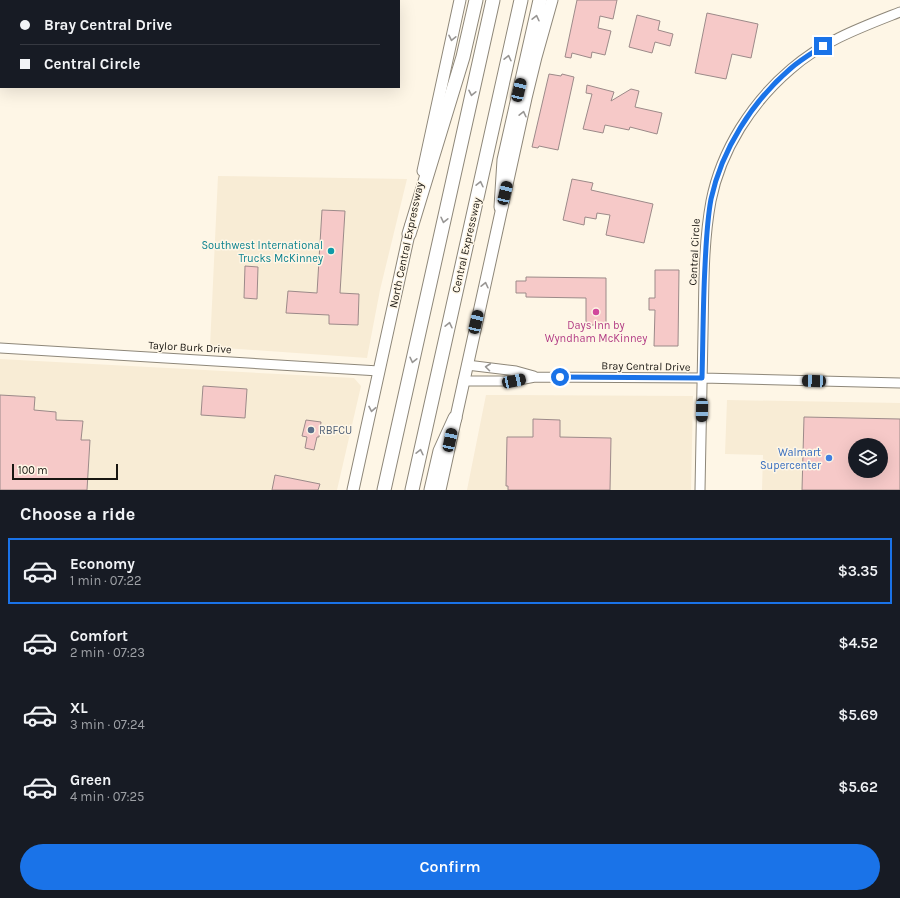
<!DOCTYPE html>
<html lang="en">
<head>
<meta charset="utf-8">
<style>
	:root { --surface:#171b24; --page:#242831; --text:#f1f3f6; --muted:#9ea1a6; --line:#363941; --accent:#1a73e8 }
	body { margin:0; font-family:Karla,sans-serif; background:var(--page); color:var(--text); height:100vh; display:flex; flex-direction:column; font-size:15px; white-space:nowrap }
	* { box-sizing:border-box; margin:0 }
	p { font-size:13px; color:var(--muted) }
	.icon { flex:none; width:22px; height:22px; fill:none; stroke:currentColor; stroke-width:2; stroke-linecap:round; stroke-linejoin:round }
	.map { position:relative; height:490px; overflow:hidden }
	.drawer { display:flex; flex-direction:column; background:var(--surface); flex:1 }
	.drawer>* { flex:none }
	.top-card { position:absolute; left:0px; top:0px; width:400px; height:88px; box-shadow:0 4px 16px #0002; display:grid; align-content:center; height:88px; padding:0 20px; background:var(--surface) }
	.buttons { position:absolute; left:848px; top:438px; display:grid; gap:8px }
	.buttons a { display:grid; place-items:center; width:40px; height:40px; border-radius:50%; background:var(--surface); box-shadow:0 4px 16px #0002; font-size:20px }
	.scale { position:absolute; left:12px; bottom:10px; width:106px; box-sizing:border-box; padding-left:4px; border:2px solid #191611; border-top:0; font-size:11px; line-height:14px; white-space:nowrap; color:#191611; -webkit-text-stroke:3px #fef6e6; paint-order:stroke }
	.end { position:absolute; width:18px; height:18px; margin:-9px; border:5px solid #1a73e8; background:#fff; box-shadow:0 0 0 2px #fff }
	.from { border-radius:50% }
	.car { position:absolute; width:12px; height:24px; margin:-12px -6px; border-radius:5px; box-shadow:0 0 3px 1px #0007; background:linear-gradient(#222 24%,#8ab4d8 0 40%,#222 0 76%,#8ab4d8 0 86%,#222 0) }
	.top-card b { display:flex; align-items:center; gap:14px; height:38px; font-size:15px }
	.top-card b+b { border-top:1px solid var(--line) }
	.top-card i { width:10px; height:10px; background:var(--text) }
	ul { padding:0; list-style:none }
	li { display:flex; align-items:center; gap:12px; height:66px; margin:0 8px 6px; padding:0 12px; border:2px solid transparent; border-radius:0px }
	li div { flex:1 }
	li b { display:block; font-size:15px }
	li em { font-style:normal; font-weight:600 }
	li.selected { border-color:var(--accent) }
	li>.icon { width:36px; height:36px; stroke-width:1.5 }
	h2 { padding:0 20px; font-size:18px; line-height:48px }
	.primary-button { display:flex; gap:8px; margin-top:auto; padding:8px 20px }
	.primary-button a { flex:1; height:46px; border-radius:24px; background:var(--accent); color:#fff; font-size:16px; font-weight:600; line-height:46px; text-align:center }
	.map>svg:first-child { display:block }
	.built { fill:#f8ecd5; fill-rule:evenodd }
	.building { fill:#f6c9c8; stroke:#9c8a89; fill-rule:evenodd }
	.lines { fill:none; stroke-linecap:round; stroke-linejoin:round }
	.minor-casing { stroke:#8e8779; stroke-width:11 }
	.major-casing { stroke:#8e8779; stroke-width:13 }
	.highway-casing { stroke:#8e8779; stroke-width:15 }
	.minor { stroke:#fff; stroke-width:9 }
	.major { stroke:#fff; stroke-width:11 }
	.highway { stroke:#fff; stroke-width:13 }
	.oneway { stroke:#989694 }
	.route { stroke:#1a73e8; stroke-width:5 }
	.culture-dot { fill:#0f9aa8; stroke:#fef6e6; stroke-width:1.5 }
	.hotel-dot { fill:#d1479c; stroke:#fef6e6; stroke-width:1.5 }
	.service-dot { fill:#5c6f8a; stroke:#fef6e6; stroke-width:1.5 }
	.shop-dot { fill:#3f7fe0; stroke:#fef6e6; stroke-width:1.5 }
	.labels { text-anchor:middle; stroke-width:3; stroke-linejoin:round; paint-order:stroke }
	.culture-label { font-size:11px; fill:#0d838f; stroke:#fef6e6; text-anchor:end }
	.street-label { font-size:11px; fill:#191611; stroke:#fef6e6 }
	.hotel-label { font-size:11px; fill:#b23c85; stroke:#fef6e6 }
	.service-label { font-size:11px; fill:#4e5e75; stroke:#fef6e6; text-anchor:start }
	.shop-label { font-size:11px; fill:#366cbe; stroke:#fef6e6; text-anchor:end }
</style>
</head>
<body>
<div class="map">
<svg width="900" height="490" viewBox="0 0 900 490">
	<rect width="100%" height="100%" fill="#fef6e6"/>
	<!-- built -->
	<path class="built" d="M218 176 407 179 380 290 367 358 210 347Z
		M0 359 354 378 361 386 337 490H0Z
		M486 395 693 396 691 490H467Z
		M727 400 900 403V490H762L763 455 725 454ZM855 445H881V471H855Z"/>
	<!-- building -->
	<path class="building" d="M577 0H617L613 19 600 16 598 28 611 31 605 55 592 52 591 58 572 53 571 58 565 57Z
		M707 13 758 24 751 58 732 54 726 79 695 73Z
		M637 15 660 21 658 30 673 34 670 46 655 42 652 53 629 47Z
		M549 74 561 76 562 74 574 77 558 150 539 146 538 148 532 147Z
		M587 85 614 92 611 101 631 89 639 91 635 107 662 113 657 134 630 127 629 130 605 125 603 133 583 129 592 94 586 93Z
		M572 179 593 183 591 190 653 204 644 243 606 235 610 215 597 213 596 219 585 217 584 225 563 220Z
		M322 210 345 211 340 293 359 294 358 325 329 324V315L286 313 288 291 317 293Z
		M245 266 258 267 257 299 244 298Z
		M655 270H679L678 346H654L655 310H649V298H655Z
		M526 277 606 278V325H586V298L526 297V293H516V281H526Z
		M203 386 247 389 245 418 201 415Z
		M0 395 35 397 34 410 56 412V420L83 421 81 440H90L87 490H0Z
		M804 417 900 419V490H802ZM855 445H881V471H855Z
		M533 419 560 420V437L611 438 610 490H508V486H506L507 437H533Z
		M306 420 321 422 319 437H317L314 450 305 448 307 437 302 436Z
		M275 475 320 484 318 490H272Z"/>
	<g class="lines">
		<defs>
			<path id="minor" d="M0 348 379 371
				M467 365 516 371 534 376
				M463 381H514L535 377 702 378 900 383
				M700 490C701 438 702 385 703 333 704 289 703 244 711 201 721 150 752 102 791 69 823 41 862 27 900 12"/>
			<path id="major" d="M423 171 460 0
				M353 490 411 225
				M440 490 526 98 536 57 552 0"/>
			<path id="highway" d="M501 207 504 160 540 0
				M409 234 463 57 476 0
				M384 490 493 0
				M412 490 521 0
				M431 490 440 451 455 418"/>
		</defs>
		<!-- minor casing -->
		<use href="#minor" class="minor-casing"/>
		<!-- major casing -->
		<use href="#major" class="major-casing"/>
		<!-- highway casing -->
		<use href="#highway" class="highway-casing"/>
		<!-- minor -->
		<use href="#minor" class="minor"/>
		<!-- major -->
		<use href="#major" class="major"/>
		<!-- highway -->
		<use href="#highway" class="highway"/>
	</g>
	<!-- one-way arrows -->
	<defs><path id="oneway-chevron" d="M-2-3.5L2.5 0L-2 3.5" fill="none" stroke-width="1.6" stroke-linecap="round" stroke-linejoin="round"/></defs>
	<g class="oneway">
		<use href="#oneway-chevron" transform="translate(536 18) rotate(-77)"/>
		<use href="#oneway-chevron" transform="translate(452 38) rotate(102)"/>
		<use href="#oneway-chevron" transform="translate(508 58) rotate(-77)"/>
		<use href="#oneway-chevron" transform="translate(472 93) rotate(102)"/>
		<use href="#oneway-chevron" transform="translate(523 114) rotate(-77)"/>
		<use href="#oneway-chevron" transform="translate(480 184) rotate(-77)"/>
		<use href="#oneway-chevron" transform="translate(444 220) rotate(103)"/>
		<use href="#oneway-chevron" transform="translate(485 285) rotate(-77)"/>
		<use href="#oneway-chevron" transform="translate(449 325) rotate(-77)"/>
		<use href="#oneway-chevron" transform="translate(413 360) rotate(103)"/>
		<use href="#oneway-chevron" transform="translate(488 367) rotate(-173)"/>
		<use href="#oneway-chevron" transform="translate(372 409) rotate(101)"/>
		<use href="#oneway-chevron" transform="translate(420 452) rotate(-77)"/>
	</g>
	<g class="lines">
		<!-- route -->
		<path class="route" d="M560 377 702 378C703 341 703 303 705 266 706 244 707 221 711 199 722 149 752 102 790 69 800 60 812 53 823 46"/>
	</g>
	<!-- markers -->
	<circle class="culture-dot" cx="331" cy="251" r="4"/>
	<circle class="hotel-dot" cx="596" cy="312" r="4"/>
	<circle class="service-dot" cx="311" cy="430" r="4"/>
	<circle class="shop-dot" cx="829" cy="458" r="4"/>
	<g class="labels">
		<!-- culture labels -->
		<g class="culture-label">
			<text x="323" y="249">Southwest International<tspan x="323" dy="13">Trucks McKinney</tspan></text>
		</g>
		<!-- street labels -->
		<g class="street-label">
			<text transform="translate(406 245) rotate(-78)" y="4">North Central Expressway</text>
			<text transform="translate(466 245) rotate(-77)" y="4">Central Expressway</text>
			<text transform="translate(694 252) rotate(-87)" y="4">Central Circle</text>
			<text transform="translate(190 347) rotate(3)" y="4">Taylor Burk Drive</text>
			<text transform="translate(646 366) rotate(1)" y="4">Bray Central Drive</text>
		</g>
		<!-- hotel labels -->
		<g class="hotel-label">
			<text x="596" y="329">Days Inn by<tspan x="596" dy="13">Wyndham McKinney</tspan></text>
		</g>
		<!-- service labels -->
		<g class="service-label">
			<text x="319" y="434">RBFCU</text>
		</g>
		<!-- shop labels -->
		<g class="shop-label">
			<text x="821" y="456">Walmart<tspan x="821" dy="13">Supercenter</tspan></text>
		</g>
	</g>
</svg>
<div class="buttons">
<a><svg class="icon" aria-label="layers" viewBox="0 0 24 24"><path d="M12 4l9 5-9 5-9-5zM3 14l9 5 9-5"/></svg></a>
</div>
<div class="scale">100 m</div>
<i class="end from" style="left:560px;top:377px"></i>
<i class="end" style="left:823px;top:46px"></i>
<i class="car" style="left:519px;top:90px;rotate:13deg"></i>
<i class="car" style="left:505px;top:193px;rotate:13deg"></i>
<i class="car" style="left:476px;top:322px;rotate:13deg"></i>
<i class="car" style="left:514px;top:381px;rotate:78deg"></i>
<i class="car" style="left:814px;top:381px;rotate:272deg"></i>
<i class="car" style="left:702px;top:410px;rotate:181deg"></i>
<i class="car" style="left:450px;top:440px;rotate:12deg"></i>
<div class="top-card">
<b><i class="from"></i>Bray Central Drive</b>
<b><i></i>Central Circle</b>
</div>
</div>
<section class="drawer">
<h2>Choose a ride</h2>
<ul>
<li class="selected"><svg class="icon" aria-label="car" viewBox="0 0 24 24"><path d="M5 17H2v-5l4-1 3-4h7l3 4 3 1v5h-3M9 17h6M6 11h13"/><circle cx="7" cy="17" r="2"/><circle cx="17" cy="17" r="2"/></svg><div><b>Economy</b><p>1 min · 07:22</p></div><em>$3.35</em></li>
<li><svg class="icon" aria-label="car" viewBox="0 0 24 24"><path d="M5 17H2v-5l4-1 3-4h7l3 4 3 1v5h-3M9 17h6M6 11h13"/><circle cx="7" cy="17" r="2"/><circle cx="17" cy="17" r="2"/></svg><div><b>Comfort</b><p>2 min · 07:23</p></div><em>$4.52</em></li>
<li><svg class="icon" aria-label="car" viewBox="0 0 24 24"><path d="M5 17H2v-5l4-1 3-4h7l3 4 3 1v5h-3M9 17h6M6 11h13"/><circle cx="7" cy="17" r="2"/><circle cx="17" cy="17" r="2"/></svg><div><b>XL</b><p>3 min · 07:24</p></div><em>$5.69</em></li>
<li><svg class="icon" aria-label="car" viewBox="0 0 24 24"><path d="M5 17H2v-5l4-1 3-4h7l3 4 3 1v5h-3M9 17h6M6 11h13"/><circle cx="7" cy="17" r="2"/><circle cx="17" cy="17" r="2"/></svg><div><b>Green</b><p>4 min · 07:25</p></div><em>$5.62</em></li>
</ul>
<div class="primary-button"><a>Confirm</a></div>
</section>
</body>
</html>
